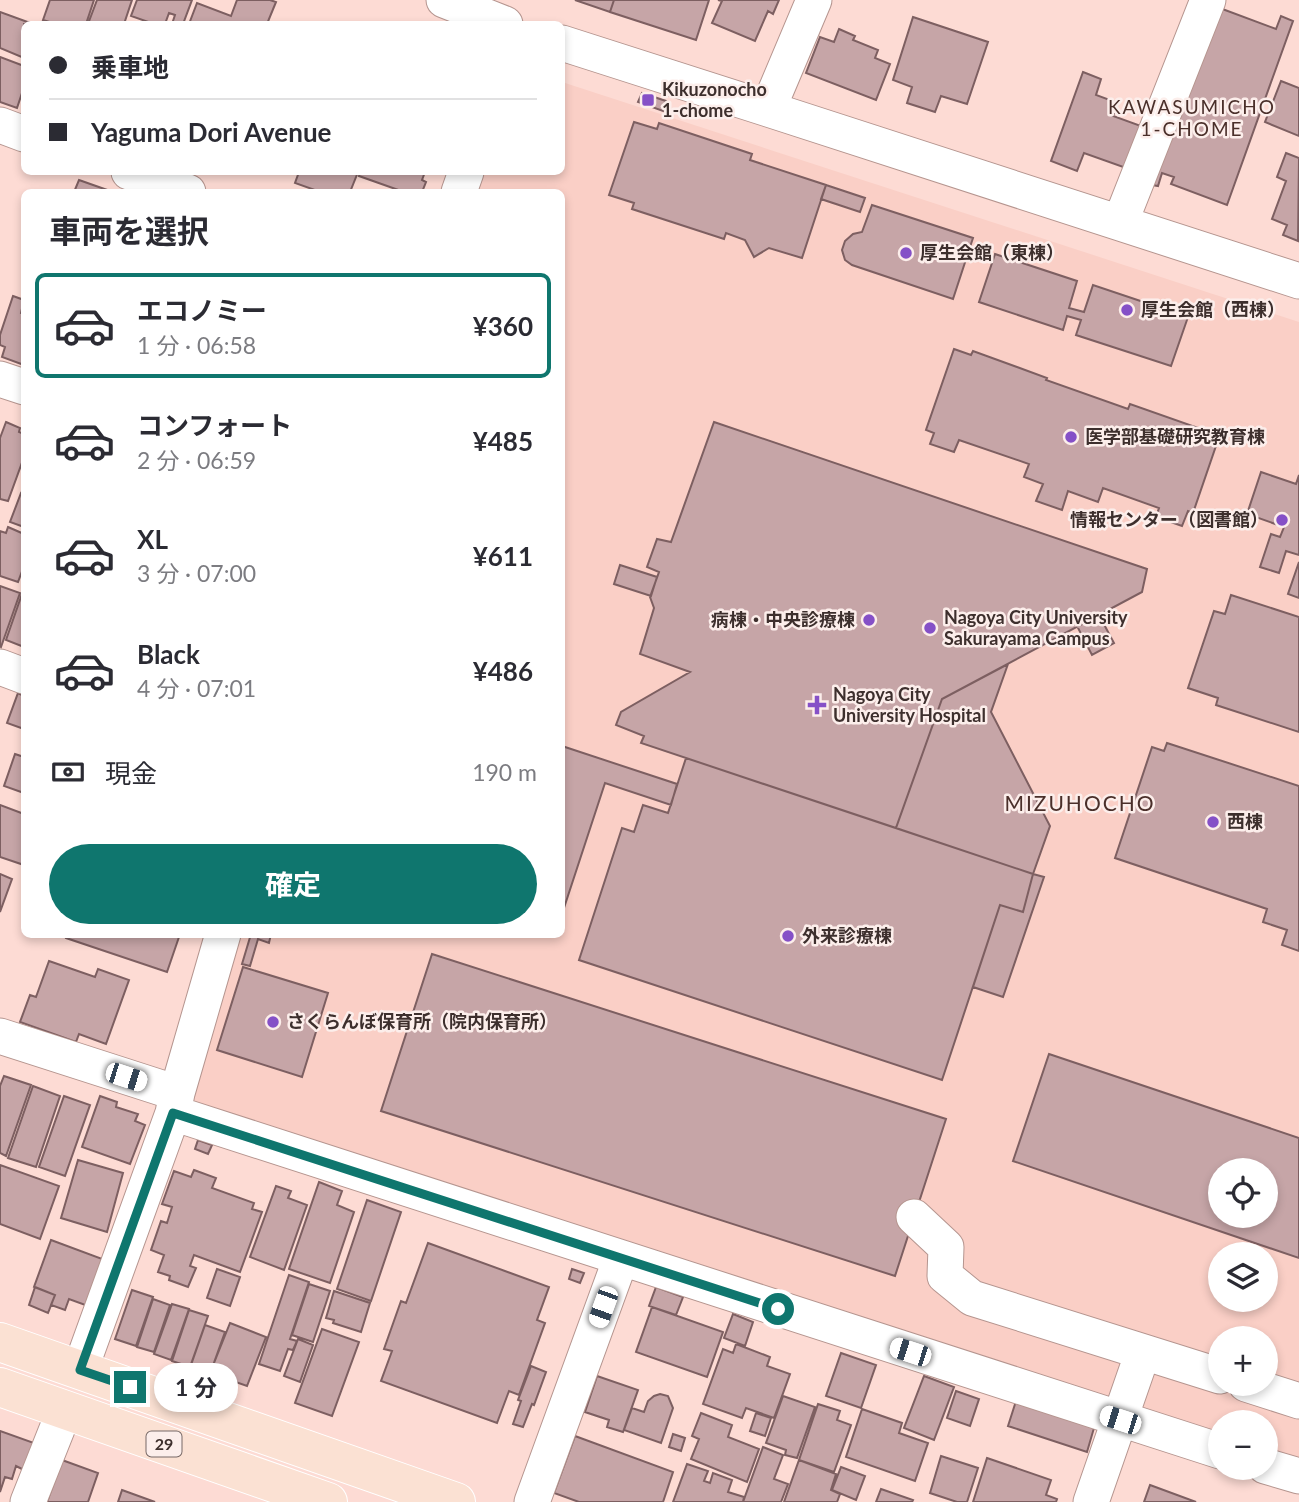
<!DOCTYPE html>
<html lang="ja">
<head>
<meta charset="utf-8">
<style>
	:root { --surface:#fff; --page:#f7f7f7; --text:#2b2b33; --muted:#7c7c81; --line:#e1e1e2; --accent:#0f766e }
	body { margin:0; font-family:Lato,"Noto Sans JP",sans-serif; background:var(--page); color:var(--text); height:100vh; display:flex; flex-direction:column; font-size:26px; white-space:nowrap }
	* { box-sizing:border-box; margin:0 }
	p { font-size:23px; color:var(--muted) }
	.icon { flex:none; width:38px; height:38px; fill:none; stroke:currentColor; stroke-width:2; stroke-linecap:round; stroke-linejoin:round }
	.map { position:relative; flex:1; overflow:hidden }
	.sheet { position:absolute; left:21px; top:189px; width:544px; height:749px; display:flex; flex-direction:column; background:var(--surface); border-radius:10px; box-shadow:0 4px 10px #0003 }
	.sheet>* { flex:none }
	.banner { position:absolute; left:21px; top:21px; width:544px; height:154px; border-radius:10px; box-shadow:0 4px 10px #0003; display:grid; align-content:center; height:154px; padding:0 28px; background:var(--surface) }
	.buttons { position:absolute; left:1208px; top:1158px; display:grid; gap:14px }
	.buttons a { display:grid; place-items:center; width:70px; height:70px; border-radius:50%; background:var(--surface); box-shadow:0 4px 10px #0003; font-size:35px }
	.end { position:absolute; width:32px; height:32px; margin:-16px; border:9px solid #0f766e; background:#fff; box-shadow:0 0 0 4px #fff }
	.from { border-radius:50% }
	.bubble { position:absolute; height:49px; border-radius:24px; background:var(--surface); box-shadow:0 4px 10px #0003; font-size:23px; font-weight:700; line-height:49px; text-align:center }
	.car { position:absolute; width:21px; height:42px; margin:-21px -10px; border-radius:9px; box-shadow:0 0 5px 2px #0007; background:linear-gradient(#fff 24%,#345 0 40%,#fff 0 76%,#345 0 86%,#fff 0) }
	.banner b { display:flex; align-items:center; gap:24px; height:66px; font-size:26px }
	.banner b+b { border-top:2px solid var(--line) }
	.banner i { width:18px; height:18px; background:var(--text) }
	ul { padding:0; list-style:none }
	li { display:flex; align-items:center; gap:21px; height:105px; margin:0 14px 10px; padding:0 14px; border:4px solid transparent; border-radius:10px }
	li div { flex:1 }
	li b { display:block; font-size:26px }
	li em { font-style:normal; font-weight:700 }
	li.current { border-color:var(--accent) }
	li>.icon { width:63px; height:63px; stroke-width:1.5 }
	h2 { padding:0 28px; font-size:32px; line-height:84px }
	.pay { display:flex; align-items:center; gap:18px; height:77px; padding:0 28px; font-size:26px }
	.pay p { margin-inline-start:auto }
	.primary-button { display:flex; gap:14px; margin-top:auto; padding:14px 28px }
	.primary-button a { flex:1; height:80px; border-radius:42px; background:var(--accent); color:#fff; font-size:28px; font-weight:700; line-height:80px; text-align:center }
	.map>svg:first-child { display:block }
	.built { fill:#facfc6; fill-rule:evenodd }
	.building { fill:#c6a5a7; stroke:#7d5f61; stroke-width:2; fill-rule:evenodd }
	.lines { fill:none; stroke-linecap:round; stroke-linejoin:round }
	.minor-casing { stroke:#b5958f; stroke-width:37 }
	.major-casing { stroke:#fff; stroke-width:40 }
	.minor { stroke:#fff; stroke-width:35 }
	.major { stroke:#fbe1d3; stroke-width:38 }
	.route { stroke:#0f766e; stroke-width:9 }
	.poi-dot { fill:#8550c7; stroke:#fceeeb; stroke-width:2.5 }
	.labels { text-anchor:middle; stroke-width:5; stroke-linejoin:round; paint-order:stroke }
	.shield { fill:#fceeeb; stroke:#766866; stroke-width:2 }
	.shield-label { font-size:16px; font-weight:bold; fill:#3d2f2d }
	.poi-label { font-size:18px; font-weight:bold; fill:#3d2f2d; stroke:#fceeeb; text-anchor:start }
	.neighbourhood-label { font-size:19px; letter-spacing:2px; fill:#4a2f2a; stroke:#fceeeb }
	.quarter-label { font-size:21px; letter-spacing:2px; fill:#4a2f2a; stroke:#fceeeb }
</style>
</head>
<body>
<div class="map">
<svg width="1299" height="1502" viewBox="0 0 1299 1502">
	<rect width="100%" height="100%" fill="#fddbd4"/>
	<!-- built -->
	<path class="built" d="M562 82 1299 322V1460L1265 1449V1423H1220V1435L191 1105 235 935 562 934V192H469L476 172H562ZM1220 1171H1265V1216H1220ZM1220 1255H1265V1300H1220ZM1220 1339H1265V1384H1220Z"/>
	<!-- building -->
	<path class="building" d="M50 0H94L86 24H56L43 20Z
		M97 0H132L124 24H88Z
		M137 0H192L183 24H172L175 15 169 13 165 24H154L131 16Z
		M237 0H270L276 2 267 24H189L197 3 231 16Z
		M575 0H614L610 12Z
		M614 0H709L696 40 610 12Z
		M718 0H779L773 14 768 11 755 41 712 23 722 1Z
		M1217 7 1276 29 1281 16 1293 21 1227 205 1171 184 1174 177 1162 173 1158 186 1152 185Z
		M0 12 33 24H24V58L0 48Z
		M913 17 988 42 967 104 941 96 935 112 907 103 912 87 893 80Z
		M839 29 855 36 853 40 878 50 875 58 890 64 876 100 806 73 820 37 834 42Z
		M0 57 24 66V87L17 108 0 102Z
		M1083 72 1101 79 1096 95 1118 103 1113 116 1141 126 1126 168 1084 153 1077 171 1051 161Z
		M1281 81 1299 88V136L1265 122Z
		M642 93 666 101 663 111 638 102Z
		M634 122 657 129 659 123 752 154 750 160 826 185 802 258 769 248 754 257 745 240 726 233 724 239 632 209 634 203 609 195Z
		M1286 153 1299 158 1298 241 1283 235 1287 225 1272 219 1286 181 1277 177Z
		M299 172H358L350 192H314L315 190 295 183Z
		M360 172H425L422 180 426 182 422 192H404L359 176Z
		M79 180 113 192H74Z
		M826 185 865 198 860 212 821 199Z
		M872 205 973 238 953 299 852 265 845 260 842 250 845 241 853 234 862 232Z
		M995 254 1077 281 1069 308 1084 312 1093 285 1188 317 1171 366 1076 335 1081 320 1067 316 1063 330 979 302Z
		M13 296 24 300 21 313 24 315V365L2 357 5 347 0 345V335Z
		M954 349 971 355 973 351 1047 378 1046 380 1128 409 1130 404 1204 430 1202 434 1218 440 1193 513 1188 511 1182 526 1156 517 1159 508 1103 488 1098 502 1068 491 1062 510 1036 501 1043 484 1024 477 1029 464 959 440 954 452 930 444 934 433 926 430Z
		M6 422 20 428 19 432 24 434V457L8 501 0 499V438Z
		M714 422 1147 569 1142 592 942 699 896 828 641 743 644 736 616 725 621 712 690 672 640 654 654 608 650 597 659 572 647 567 657 539 671 542Z
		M1261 472 1296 484 1299 475V555L1286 551 1279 573 1260 567 1271 534 1280 537 1284 527 1247 514Z
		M21 493 24 495V527L10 522Z
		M8 527 24 534V566L18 582 0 576V531L6 533Z
		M1299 562V598L1288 594Z
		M620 565 657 577 651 596 614 584Z
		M0 586 20 593 1 647 0 646Z
		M22 594 24 595V647L6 640Z
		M1231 595 1299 617V732L1216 705 1218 698 1188 688 1214 611 1225 614Z
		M1099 615 1114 643 1092 655 1077 626Z
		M1008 664 991 712 1050 826 1033 874 896 828 942 699Z
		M18 693 24 696V729L7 723Z
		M1167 743 1299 786V951L1282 945 1287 930 1263 922 1267 909 1115 858 1152 747 1164 751Z
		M562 746 677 784 671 805 605 783 562 914Z
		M15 754 24 757V793L4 786Z
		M686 758 1033 874 1023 912 1000 905 942 1080 579 960 622 828 634 832 643 805 668 813Z
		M0 805 24 814V865L0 857Z
		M0 874 12 879 0 912Z
		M1033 874 1044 877 1003 997 973 987 1000 905 1023 912Z
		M67 934H180L167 972 66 938Z
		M251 934H271L269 943 258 939 250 966 242 964Z
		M432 954 946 1119 895 1276 381 1111Z
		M49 961 95 977 98 969 129 980 106 1044 79 1034 76 1042 20 1022 30 995 36 997Z
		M243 967 328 993 302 1077 217 1050Z
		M1049 1054 1299 1138V1258L1013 1161ZM1220 1171H1265V1216H1220Z
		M4 1076 31 1085 6 1156 0 1153V1086Z
		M33 1086 60 1096 36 1167 8 1158Z
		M64 1096 90 1105 65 1176 39 1167Z
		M100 1096 117 1102 116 1107 138 1114 135 1121 145 1125 130 1164 82 1147Z
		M198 1140 212 1145 208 1154 195 1149Z
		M78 1160 123 1173 107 1232 61 1218Z
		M0 1165 59 1186 40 1239 0 1224Z
		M194 1170 216 1178 212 1188 254 1203 252 1209 262 1212 240 1272 194 1255 190 1266 196 1268 188 1287 169 1280 170 1276 158 1272 164 1255 151 1250 161 1221 167 1223 172 1207 162 1204 174 1171 191 1177Z
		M319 1182 342 1191 337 1205 354 1212 330 1283 289 1269Z
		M276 1186 291 1191 288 1198 307 1205 284 1270 250 1257Z
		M367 1200 401 1212 371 1301 337 1289Z
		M51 1240 105 1260 88 1306 69 1299 65 1310 51 1305 55 1295 34 1287Z
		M428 1243 549 1287 537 1320 545 1323 519 1395 509 1391 497 1423 381 1381 392 1351 384 1349 401 1301 406 1303Z
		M217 1269 240 1277 230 1306 207 1298Z
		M572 1269 584 1273 580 1283 569 1279Z
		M289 1275 309 1282 290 1339 297 1341 293 1350 288 1349 280 1371 259 1364Z
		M309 1284 330 1291 313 1342 292 1335Z
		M35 1287 55 1295 48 1313 29 1305Z
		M656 1287 683 1297 676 1315 649 1306Z
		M132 1290 153 1297 136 1346 115 1339Z
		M334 1291 370 1303 361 1332 333 1323 334 1320 326 1318Z
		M153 1299 170 1305 154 1352 137 1347Z
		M172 1304 189 1309 171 1360 154 1354Z
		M652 1307 723 1332 707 1377 636 1352Z
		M189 1310 208 1316 190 1367 172 1361Z
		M733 1314 753 1322 745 1346 724 1338Z
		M230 1323 266 1337 247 1386 210 1373Z
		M205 1325 225 1332 211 1371 191 1365Z
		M322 1329 359 1342 332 1416 295 1403Z
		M298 1339 313 1345 300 1382 284 1376Z
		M736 1344 770 1357 767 1366 790 1374 774 1418 746 1408 742 1418 703 1404 723 1349 733 1353Z
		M841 1353 876 1365 861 1408 826 1396Z
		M531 1366 546 1372 534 1405 532 1404 523 1427 513 1424 521 1401 518 1400Z
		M597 1376 638 1390 623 1432 607 1427 609 1420 585 1412Z
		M924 1376 954 1387 934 1440 904 1428Z
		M956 1391 979 1399 970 1426 947 1418Z
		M660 1394 668 1396 673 1408 661 1443 624 1430 632 1408 644 1412 648 1401 654 1396Z
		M783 1396 815 1407 797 1458 785 1455 786 1450 766 1443Z
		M1016 1401 1094 1428 1087 1452 1008 1426Z
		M818 1404 840 1411 837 1420 851 1425 834 1472 799 1460Z
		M862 1409 902 1423 899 1433 928 1443 915 1481 846 1457Z
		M701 1413 732 1425 728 1437 759 1449 747 1482 691 1459 699 1439 692 1436Z
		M756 1413 771 1418 765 1436 750 1431Z
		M0 1431 34 1443 24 1470 16 1466 12 1479 5 1477 0 1492Z
		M673 1434 685 1438 681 1451 669 1447Z
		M575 1436 673 1472 663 1502H579L554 1493Z
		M763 1447 783 1455 774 1479 788 1484 781 1502H743Z
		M941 1456 978 1468 967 1502H957L930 1493Z
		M987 1458 1051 1480 1046 1495 1057 1499 1056 1502H973Z
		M62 1460 98 1473 88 1502H47Z
		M799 1460 836 1474 831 1490 840 1494 837 1502H784Z
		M687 1464 708 1471 704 1481 710 1483 713 1473 732 1480 728 1492 744 1497 743 1502H673Z
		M841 1467 865 1476 856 1500 832 1490Z
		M1150 1485 1196 1502H1144Z
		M881 1489 913 1500 912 1502H876Z
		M122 1490 155 1502H118Z"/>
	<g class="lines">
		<defs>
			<path id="minor" d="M444 0 505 24
				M562 43 768 109 1299 281
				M768 109 814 0
				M0 125 24 134
				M129 172 188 192
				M459 192 466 172
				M1120 223 1208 0
				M0 379 24 387
				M0 667 24 676
				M0 1036 177 1093
				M173 1113 1220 1451
				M914 1217 946 1247 945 1276 972 1298 1220 1376
				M80 1370 173 1113 177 1093 223 934
				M1246 1384 1299 1401
				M1265 1466 1299 1476
				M28 1502 65 1409
				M532 1502 621 1258
				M1091 1502 1143 1352"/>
			<path id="major" d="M0 1342 456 1502
				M0 1387 328 1502"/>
		</defs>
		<!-- minor casing -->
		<use href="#minor" class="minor-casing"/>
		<!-- major casing -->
		<use href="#major" class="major-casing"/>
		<!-- minor -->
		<use href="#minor" class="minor"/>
		<!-- major -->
		<use href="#major" class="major"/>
	</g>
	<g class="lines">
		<!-- route -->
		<path class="route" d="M130 1387 80 1370 173 1113 778 1309"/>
	</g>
	<!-- markers -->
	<g class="poi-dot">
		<rect x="641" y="93" width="14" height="14" rx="3.5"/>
		<circle cx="906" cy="253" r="7"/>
		<circle cx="1127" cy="310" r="7"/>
		<circle cx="1071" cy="437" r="7"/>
		<circle cx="1282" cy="520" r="7"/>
		<circle cx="869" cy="620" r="7"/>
		<circle cx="930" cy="628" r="7"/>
		<path d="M813.5 694.5h7v7h7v7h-7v7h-7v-7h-7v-7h7z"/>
		<circle cx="1213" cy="822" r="7"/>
		<circle cx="788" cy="936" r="7"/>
		<circle cx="273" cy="1022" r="7"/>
	</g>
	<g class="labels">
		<!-- shield labels -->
		<rect class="shield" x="146.5" y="1431.5" width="35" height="25" rx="5"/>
		<g class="shield-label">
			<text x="164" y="1450">29</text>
		</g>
		<!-- poi labels -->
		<g class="poi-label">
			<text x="662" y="96">Kikuzonocho<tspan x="662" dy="21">1-chome</tspan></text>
			<text x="920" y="259">厚生会館（東棟）</text>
			<text x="1141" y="316">厚生会館（西棟）</text>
			<text x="1085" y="443">医学部基礎研究教育棟</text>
			<text x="1268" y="526" text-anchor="end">情報センター（図書館）</text>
			<text x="944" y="624">Nagoya City University<tspan x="944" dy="21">Sakurayama Campus</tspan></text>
			<text x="855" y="626" text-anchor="end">病棟・中央診療棟</text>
			<text x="833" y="701">Nagoya City<tspan x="833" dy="21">University Hospital</tspan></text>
			<text x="1227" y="828">西棟</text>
			<text x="802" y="942">外来診療棟</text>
			<text x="287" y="1028">さくらんぼ保育所（院内保育所）</text>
		</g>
		<!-- neighbourhood labels -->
		<g class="neighbourhood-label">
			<text x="1192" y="114">KAWASUMICHO<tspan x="1192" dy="22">1-CHOME</tspan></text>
		</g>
		<!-- quarter labels -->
		<g class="quarter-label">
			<text x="1080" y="811">MIZUHOCHO</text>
		</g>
	</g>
</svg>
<div class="buttons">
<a><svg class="icon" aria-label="locate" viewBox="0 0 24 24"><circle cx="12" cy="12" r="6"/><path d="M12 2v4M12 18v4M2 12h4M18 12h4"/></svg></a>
<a><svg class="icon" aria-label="layers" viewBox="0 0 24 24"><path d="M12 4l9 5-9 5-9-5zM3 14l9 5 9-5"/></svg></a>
<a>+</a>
<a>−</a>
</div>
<i class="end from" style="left:778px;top:1309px"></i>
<i class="end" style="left:130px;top:1387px"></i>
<div class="bubble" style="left:154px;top:1363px;width:84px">1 分</div>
<i class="car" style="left:126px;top:1077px;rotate:108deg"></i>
<i class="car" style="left:603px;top:1307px;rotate:200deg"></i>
<i class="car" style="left:910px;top:1352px;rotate:288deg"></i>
<i class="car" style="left:1120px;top:1420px;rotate:288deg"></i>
<div class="banner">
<b><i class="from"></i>乗車地</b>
<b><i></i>Yaguma Dori Avenue</b>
</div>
<section class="sheet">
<h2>車両を選択</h2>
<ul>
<li class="current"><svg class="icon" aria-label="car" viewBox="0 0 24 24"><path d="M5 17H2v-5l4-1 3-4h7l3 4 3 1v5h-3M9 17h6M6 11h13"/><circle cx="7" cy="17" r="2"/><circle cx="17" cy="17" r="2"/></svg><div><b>エコノミー</b><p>1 分 · 06:58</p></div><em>¥360</em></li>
<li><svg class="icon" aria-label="car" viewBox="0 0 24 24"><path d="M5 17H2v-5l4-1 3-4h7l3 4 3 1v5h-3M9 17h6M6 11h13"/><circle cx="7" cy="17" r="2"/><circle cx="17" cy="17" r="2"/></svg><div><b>コンフォート</b><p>2 分 · 06:59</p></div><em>¥485</em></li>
<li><svg class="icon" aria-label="car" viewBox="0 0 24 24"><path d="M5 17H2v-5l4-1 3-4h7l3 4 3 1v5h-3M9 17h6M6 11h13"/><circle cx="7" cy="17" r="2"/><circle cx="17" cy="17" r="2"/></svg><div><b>XL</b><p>3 分 · 07:00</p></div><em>¥611</em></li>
<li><svg class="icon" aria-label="car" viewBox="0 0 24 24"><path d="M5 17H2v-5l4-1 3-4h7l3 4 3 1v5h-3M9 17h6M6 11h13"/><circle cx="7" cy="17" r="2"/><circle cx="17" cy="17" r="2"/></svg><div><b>Black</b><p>4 分 · 07:01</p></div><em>¥486</em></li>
</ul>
<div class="pay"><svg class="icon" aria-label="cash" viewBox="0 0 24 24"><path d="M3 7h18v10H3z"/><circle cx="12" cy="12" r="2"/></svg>現金<p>190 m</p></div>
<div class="primary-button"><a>確定</a></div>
</section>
</div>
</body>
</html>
